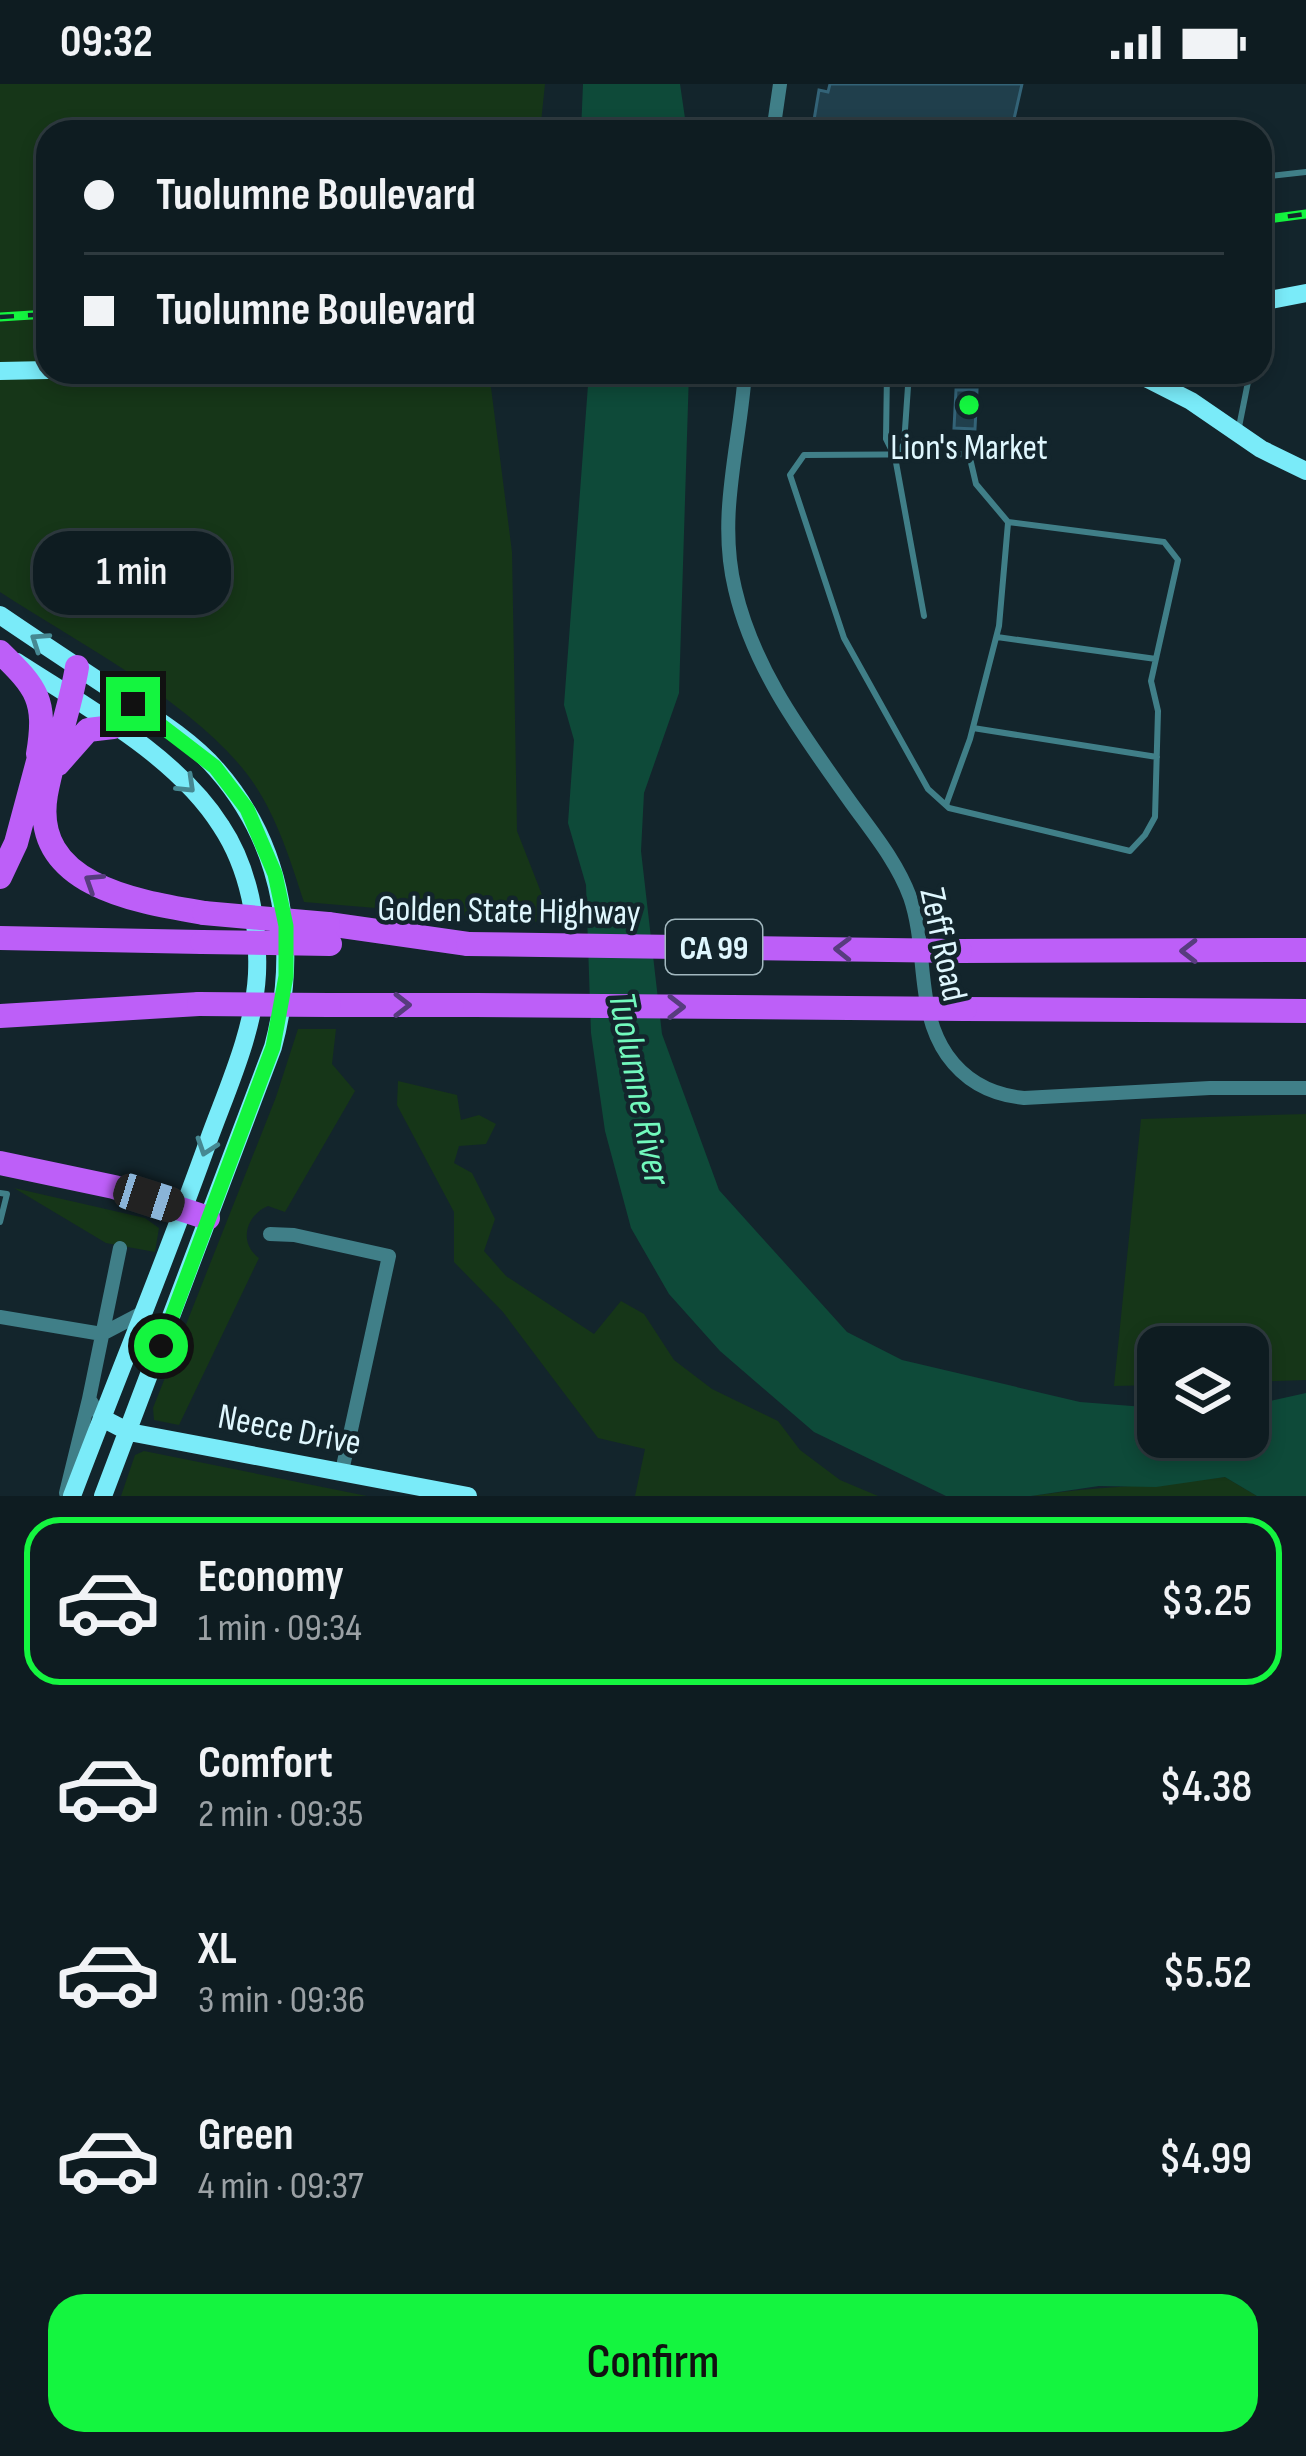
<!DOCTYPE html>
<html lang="en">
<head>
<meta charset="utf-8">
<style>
	:root { --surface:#0e1c21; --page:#17252a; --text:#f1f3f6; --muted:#9ba1a5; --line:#2e3a3f; --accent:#14f53f }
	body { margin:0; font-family:"Sofia Sans Condensed",sans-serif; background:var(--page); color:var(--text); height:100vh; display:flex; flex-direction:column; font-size:45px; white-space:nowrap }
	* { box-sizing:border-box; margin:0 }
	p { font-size:39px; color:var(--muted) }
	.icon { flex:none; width:66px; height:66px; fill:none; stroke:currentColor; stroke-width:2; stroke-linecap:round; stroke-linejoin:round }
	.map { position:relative; height:1412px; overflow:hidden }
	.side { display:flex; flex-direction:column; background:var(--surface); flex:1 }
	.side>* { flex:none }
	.banner { position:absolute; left:36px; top:36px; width:1236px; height:264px; border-radius:36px; box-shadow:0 6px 18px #0003,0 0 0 3px var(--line); display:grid; align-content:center; height:264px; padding:0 48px; background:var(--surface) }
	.controls { position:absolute; left:1137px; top:1242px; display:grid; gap:24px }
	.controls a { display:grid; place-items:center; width:132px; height:132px; border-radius:24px; background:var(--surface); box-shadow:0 6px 18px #0003,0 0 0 3px var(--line); font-size:60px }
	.end { position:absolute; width:54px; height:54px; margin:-27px; border:15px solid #14f53f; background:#111; box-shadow:0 0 0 6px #111 }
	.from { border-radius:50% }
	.bubble { position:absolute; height:84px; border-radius:36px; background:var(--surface); box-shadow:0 6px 18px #0003,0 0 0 3px var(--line); font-size:39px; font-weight:600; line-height:84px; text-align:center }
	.car { position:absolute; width:36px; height:72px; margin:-36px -18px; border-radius:15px; box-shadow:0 0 9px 3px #0007; background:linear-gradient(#222 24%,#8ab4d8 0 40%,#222 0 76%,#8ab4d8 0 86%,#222 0) }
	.banner b { display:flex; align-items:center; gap:42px; height:114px; font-size:45px }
	.banner b+b { border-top:3px solid var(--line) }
	.banner i { width:30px; height:30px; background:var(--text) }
	ul { padding:21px 0 0; list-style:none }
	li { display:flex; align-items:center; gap:36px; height:168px; margin:0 24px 18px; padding:0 24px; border:6px solid transparent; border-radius:36px }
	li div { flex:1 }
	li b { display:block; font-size:45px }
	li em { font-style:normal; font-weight:600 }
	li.current { border-color:var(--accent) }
	li>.icon { width:108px; height:108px; stroke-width:1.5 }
	.button { display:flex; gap:24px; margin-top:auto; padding:24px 48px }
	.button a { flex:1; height:138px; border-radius:36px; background:var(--accent); color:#111; font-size:48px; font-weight:600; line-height:138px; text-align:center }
	.status { display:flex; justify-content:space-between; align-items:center; height:84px; padding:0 60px; background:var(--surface); direction:ltr }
	.status svg { height:33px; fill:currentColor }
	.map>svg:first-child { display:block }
	.green { fill:#163618 }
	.water { fill:#0e4a39 }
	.building { fill:#203f4c; stroke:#336377; stroke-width:3 }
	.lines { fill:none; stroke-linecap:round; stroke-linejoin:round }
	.lane { stroke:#407f88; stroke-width:6 }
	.street { stroke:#407f88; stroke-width:14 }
	.secondary { stroke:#7aebf9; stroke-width:18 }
	.highway { stroke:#bd5ff8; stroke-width:24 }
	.rail-casing { stroke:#14f53f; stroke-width:9 }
	.rail { stroke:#13252c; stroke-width:4.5; stroke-dasharray:14; stroke-linecap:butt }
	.highway-bridge { stroke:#bd5ff8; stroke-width:24 }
	.oneway { stroke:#468892 }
	.oneway2 { stroke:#573c7e }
	.route { stroke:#14f53f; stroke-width:15 }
	.poi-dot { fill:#14f53f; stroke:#13252c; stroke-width:4.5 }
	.labels { text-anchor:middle; stroke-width:9; stroke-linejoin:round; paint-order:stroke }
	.shield { fill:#13252c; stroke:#a2b8bf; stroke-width:3 }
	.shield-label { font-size:33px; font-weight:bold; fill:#dff7fe }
	.poi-label { font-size:36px; fill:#dff7fe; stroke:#13252c }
	.street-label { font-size:36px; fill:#dff7fe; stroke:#13252c }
	.water-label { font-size:39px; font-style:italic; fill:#72f9bd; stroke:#13252c }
</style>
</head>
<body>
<div class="status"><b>09:32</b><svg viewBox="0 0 49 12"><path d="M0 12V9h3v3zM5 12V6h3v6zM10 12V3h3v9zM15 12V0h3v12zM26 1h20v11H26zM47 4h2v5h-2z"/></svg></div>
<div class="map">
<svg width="1306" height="1412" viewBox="0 0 1306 1412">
	<rect width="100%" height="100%" fill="#13252c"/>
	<!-- green -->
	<path class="green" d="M0 0H545L540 48H48V288H489L512 468 517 747 553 839 304 818C290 775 275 726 247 690 191 617 78 559 0 508Z
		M298 945H336L332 980 355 1007 285 1128 268 1122C246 1131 238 1159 259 1174L179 1341 154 1336 153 1324 276 1013Z
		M398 997 457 1011 461 1036 479 1031 496 1040 486 1060 459 1062 454 1079 472 1089 495 1135 484 1167 506 1192 594 1250 621 1217 644 1230 674 1276 712 1305 778 1337 800 1366 840 1396 878 1412H635L645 1365 598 1354 503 1228 454 1178V1128L397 1021Z
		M1306 1030V1296L1248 1298V1263H1158V1301L1114 1302 1141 1035Z
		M14 1104 145 1134 159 1144 155 1168 106 1159Z
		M144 1367 367 1412H121L135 1371Z
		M1225 1393 1257 1412H1269H1031C1096 1402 1160 1402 1225 1393Z"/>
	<!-- water -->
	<path class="water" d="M583 0H680L687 48H581Z
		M589 288H689L679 609 644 709 641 767 662 950 719 1106 847 1248 902 1276 1080 1318 1158 1324V1353H1248V1322L1306 1309V1412H1257L1225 1393 1156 1403 1099 1402 1031 1412H946L814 1348 720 1267 669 1210 631 1144 605 1047 591 949 586 801 568 739 574 656 564 621Z"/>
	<!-- building -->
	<path class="building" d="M830 0H1022L1011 48H812L819 6 828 8Z
		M956 306H977L975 345 954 344Z"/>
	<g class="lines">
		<!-- lane -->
		<path class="lane" d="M1260 93 1306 88
			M887 288 886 355 895 373 924 532
			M1238 348 1250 288
			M969 370 976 400 1008 438 1164 458 1178 476 1151 597 1158 627 1155 733 1145 751 1130 767 949 724 928 705 844 554 790 391 804 371Z
			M895 373 904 360 909 288
			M997 553 1156 575
			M973 644 1157 673
			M946 721 970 655 999 542 1008 439
			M0 1109 7 1110 0 1138"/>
		<!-- street -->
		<path class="street" d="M773 48 780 0
			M745 288C740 362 717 431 735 505 754 587 804 652 852 720 873 749 897 778 910 813 928 865 915 925 947 971 966 998 992 1011 1024 1014L1210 1004H1306
			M270 1150 294 1151 389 1172 342 1387
			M0 1233 102 1250 144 1228
			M102 1334 89 1315 120 1164
			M66 1409 89 1315"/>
		<!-- secondary -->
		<path class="secondary" d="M1260 218 1306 209
			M0 287 48 286
			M1134 288 1191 317 1261 365 1306 387
			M0 531C41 559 82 586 123 613 155 634 192 657 217 686 285 764 299 866 273 963L103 1412
			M17 578C86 623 177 672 221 742 249 784 259 840 257 890 254 947 228 1003 209 1055 166 1176 117 1293 72 1412
			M102 1334 129 1348 468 1412"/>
		<!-- highway -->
		<path class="highway" d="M0 568C37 604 47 616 38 670
			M77 583C70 626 54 667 46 710 30 802 139 818 204 829
			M58 680 88 646 113 643
			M0 793 16 759 44 655
			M328 840 468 860
			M0 854 202 858
			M960 867 1306 866
			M329 921H475
			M965 925 1306 927
			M0 932 199 920
			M0 1079 114 1103 208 1134"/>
		<defs>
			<path id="rail" d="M1260 136 1306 130
				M0 233 48 230"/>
		</defs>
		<!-- rail casing -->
		<use href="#rail" class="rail-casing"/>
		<!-- rail -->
		<use href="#rail" class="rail"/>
		<!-- highway-bridge -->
		<path class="highway-bridge" d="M204 829 328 840
			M202 858 330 860
			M468 860 960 867
			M199 920 329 921
			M475 921 965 925"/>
	</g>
	<!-- one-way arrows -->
	<defs><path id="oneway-chevron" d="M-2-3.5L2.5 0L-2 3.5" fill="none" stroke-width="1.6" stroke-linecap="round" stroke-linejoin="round" transform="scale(3)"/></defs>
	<g class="oneway">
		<use href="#oneway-chevron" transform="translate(39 557) rotate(-146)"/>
		<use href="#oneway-chevron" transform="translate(187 701) rotate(44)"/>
		<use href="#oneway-chevron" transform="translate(206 1063) rotate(109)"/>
	</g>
	<g class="oneway2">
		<use href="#oneway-chevron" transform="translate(93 798) rotate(-147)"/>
		<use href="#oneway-chevron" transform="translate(843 865) rotate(-179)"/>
		<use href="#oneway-chevron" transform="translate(1189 867) rotate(180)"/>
		<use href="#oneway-chevron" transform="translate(402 921)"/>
		<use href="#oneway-chevron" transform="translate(676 923)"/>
	</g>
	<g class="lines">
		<!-- route -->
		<path class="route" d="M133 620 215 683 247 725 275 790 286 842V892L273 963 161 1262"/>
	</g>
	<!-- markers -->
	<circle class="poi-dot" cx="969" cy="321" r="12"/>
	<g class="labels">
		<!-- shield labels -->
		<rect class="shield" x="666" y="836" width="96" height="54" rx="9"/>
		<g class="shield-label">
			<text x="714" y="875">CA 99</text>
		</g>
		<!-- poi labels -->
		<g class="poi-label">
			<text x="969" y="375">Lion's Market</text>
		</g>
		<!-- street labels -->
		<g class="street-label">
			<text transform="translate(509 825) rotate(1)" y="13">Golden State Highway</text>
			<text transform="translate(945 860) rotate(78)" y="13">Zeff Road</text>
			<text transform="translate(290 1344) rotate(11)" y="13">Neece Drive</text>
		</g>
		<!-- water labels -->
		<g class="water-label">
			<text transform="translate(641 1004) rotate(79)" y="14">Tuolumne River</text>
		</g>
	</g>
</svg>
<div class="controls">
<a><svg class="icon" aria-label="layers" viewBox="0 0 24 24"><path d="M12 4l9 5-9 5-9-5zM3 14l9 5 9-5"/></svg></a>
</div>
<i class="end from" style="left:161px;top:1262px"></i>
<i class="end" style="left:133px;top:620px"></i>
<div class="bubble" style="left:33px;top:447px;width:198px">1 min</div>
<i class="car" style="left:149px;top:1114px;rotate:108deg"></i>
<div class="banner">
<b><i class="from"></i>Tuolumne Boulevard</b>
<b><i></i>Tuolumne Boulevard</b>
</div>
</div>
<section class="side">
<ul>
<li class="current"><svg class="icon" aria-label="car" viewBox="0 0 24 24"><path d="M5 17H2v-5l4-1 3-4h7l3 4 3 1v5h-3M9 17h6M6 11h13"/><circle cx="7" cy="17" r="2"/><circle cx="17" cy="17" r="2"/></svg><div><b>Economy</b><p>1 min · 09:34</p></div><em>$3.25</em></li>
<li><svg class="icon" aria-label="car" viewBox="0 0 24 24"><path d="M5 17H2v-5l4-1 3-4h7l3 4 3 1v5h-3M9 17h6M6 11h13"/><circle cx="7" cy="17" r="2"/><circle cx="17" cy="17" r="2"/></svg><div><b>Comfort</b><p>2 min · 09:35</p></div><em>$4.38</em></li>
<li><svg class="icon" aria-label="car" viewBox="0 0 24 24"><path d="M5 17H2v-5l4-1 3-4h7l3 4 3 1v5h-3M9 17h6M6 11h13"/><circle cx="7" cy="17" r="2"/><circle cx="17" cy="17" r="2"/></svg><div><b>XL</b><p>3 min · 09:36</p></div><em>$5.52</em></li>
<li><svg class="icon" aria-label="car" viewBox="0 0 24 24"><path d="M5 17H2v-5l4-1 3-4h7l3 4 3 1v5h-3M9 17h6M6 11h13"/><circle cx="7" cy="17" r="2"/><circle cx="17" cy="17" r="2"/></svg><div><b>Green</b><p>4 min · 09:37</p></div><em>$4.99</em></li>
</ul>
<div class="button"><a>Confirm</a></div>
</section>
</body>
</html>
